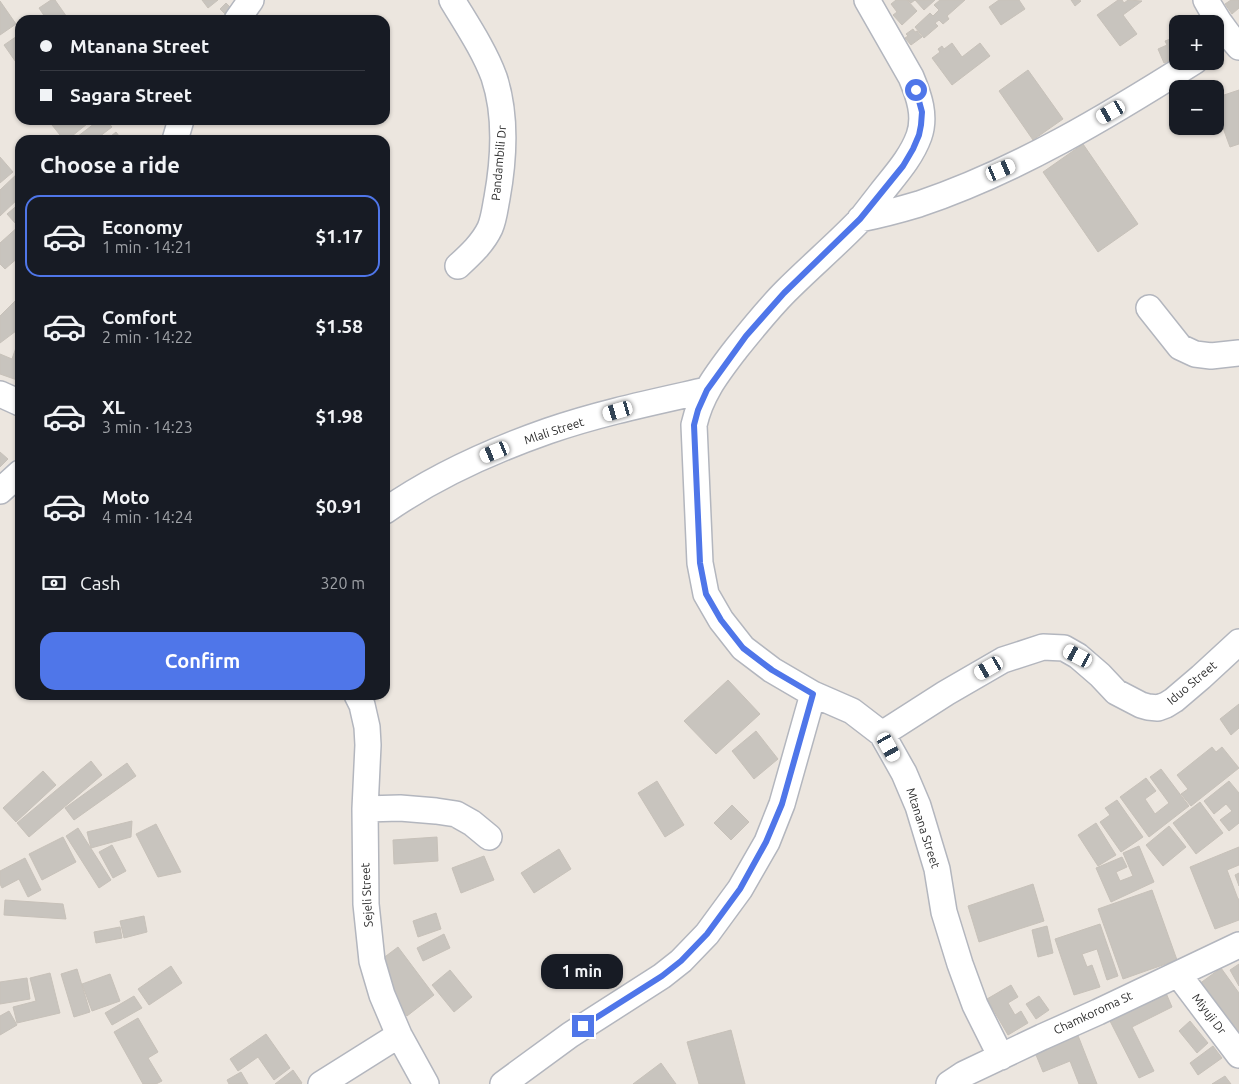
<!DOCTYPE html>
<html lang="en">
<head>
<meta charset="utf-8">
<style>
	:root { --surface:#171b24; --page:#20242c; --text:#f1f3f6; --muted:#9ea1a6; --line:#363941; --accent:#4f76e9 }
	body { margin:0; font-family:Ubuntu,sans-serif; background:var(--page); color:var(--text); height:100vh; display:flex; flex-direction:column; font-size:19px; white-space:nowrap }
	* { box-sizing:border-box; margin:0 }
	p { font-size:16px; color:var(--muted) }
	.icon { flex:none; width:28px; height:28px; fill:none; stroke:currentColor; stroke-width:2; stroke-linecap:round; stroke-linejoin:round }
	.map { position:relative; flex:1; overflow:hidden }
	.drawer { position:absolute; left:15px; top:135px; width:375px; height:565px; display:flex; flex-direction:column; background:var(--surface); border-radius:15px; box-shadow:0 1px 4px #0004 }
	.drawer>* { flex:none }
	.guide { position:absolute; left:15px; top:15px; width:375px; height:110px; border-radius:15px; box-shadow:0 1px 4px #0004; display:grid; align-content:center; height:110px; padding:0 25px; background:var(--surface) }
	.buttons { position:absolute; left:1169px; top:15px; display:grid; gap:10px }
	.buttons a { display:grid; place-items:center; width:55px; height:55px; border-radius:10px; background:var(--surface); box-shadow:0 1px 4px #0004; font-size:25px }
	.end { position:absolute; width:22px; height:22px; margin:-11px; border:6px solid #4f76e9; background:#fff; box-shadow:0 0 0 2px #fff }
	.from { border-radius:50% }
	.bubble { position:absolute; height:35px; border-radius:15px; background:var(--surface); box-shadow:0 1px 4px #0004; font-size:16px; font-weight:600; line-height:35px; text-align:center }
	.car { position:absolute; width:15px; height:30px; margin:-15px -8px; border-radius:6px; box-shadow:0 0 4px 1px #0007; background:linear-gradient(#fff 24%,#345 0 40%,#fff 0 76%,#345 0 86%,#fff 0) }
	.guide b { display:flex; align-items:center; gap:18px; height:48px; font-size:19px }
	.guide b+b { border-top:1px solid var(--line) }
	.guide i { width:12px; height:12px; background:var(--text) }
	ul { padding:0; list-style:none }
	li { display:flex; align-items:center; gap:15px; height:82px; margin:0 10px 8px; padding:0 15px; border:2px solid transparent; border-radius:15px }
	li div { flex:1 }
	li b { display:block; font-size:19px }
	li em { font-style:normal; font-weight:600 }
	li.selected { border-color:var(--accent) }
	li>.icon { width:45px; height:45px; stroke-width:1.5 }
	h2 { padding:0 25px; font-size:22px; line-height:60px }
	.pay { display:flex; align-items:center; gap:12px; height:55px; padding:0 25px; font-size:19px }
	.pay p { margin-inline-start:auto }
	.button { display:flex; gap:10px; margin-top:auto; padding:10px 25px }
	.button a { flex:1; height:58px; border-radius:15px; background:var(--accent); color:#fff; font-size:20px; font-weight:600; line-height:58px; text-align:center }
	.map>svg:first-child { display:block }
	.building { fill:#c8c4be; stroke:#c7c1b9 }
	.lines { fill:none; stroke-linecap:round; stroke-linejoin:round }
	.minor-casing { stroke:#b3b6be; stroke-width:28 }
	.minor { stroke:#fff; stroke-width:25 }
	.route { stroke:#4f76e9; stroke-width:6 }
	.labels { text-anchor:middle; stroke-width:4; stroke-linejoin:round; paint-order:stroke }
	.street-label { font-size:12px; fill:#2c2c2c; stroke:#fff }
</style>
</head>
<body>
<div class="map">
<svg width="1239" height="1084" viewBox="0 0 1239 1084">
	<rect width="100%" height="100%" fill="#ece6df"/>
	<!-- building -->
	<path class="building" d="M51 0H55L69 20H47L39 8Z
		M202 0H218L208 8Z
		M896 0H907L917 11 902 25 893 15 897 12 891 4Z
		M908 0H935L924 10 915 0 911 3Z
		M940 0H965L947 16 949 19 943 24 939 20 935 23 938 26 924 38 915 27 930 13 933 16 939 10 934 5Z
		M999 0H1019L1025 9 1001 25 989 7Z
		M1071 0H1079L1081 1 1075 6Z
		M1118 0H1122L1124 3 1128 0 1142 1 1123 15 1137 34 1120 46 1097 15Z
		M1231 0H1239V8L1232 14 1225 4Z
		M0 1 16 24 0 35Z
		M226 3 235 12 229 18 220 9Z
		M913 29 915 32 917 31 922 37 911 45 905 38 908 36 906 34Z
		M20 34V68L4 45Z
		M1178 36V57L1164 63 1158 49 1167 45 1165 41Z
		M952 43 962 57 980 43 990 56 952 85 932 58 940 52 938 49 942 46 944 49Z
		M1028 70 1063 119 1033 140 999 91Z
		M1239 90V144L1230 147 1215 106V98Z
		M48 120H92L67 140H64Z
		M99 120H106L112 127 95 140H73Z
		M116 132 122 140H106Z
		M1083 144 1138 224 1098 252 1043 172Z
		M0 157 13 172 0 183Z
		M20 171V197L0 216V190Z
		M20 203V221L16 224 7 214Z
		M20 225V256L5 269 0 264V243Z
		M20 256V266L15 261Z
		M16 300 20 302V328L0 343V316Z
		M18 342H20V381L0 374V354L12 359Z
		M0 452 8 459 0 467Z
		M728 680 760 714 716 754 684 721Z
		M1239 704V728L1231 735 1220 719Z
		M756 731 778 759 754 779 732 751Z
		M1212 747 1216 752 1222 747 1239 768 1191 806 1181 794 1188 789 1177 775Z
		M91 761 102 775 29 837 17 823Z
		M127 763 136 776 74 820 65 808Z
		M1161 769 1189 806 1149 837 1120 797 1146 778 1156 791 1145 799 1155 814 1169 803 1150 777Z
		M43 771 56 785 16 822 3 808Z
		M657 781 684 825 665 837 638 793Z
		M1229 781 1239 793V823L1229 831 1220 820 1232 811 1226 804 1214 814 1204 801Z
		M1117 800 1143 837 1121 852 1100 822 1110 815 1105 808Z
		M1200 802 1223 833 1196 854 1173 823Z
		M732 805 749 822 731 840 714 823Z
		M132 821 131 837 91 848 87 832Z
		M1096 823 1116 855 1098 866 1078 835Z
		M156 824 181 872 158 877 136 834Z
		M1169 826 1186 847 1163 866 1146 845Z
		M78 828 111 880 99 888 66 836Z
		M63 837 76 862 42 880 29 854Z
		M437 837 438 861 394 864 393 840Z
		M112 845 126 871 113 878 99 852Z
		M1139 846 1154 882 1111 902 1096 868 1122 857 1127 867 1116 872 1120 881 1133 876 1123 853Z
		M1239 847V865L1227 870 1238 899H1239V920L1215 929 1190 867Z
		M559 849 571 869 534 893 521 873Z
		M484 856 494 880 461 893 452 868Z
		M25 858 41 890 28 897 19 879 2 888 0 884V871Z
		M1239 873V886L1235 875Z
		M1033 884 1044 921 979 942 968 906Z
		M1152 890 1177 960 1123 979 1098 909Z
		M5 900 63 904 66 919 4 915Z
		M436 913 441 929 418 937 413 921Z
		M144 916 147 932 124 938 120 921Z
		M1100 924 1118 976 1107 980 1097 949 1082 954 1087 967 1092 965 1100 987 1074 995 1055 939Z
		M1047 926 1053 953 1038 957 1032 930Z
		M120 927 122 938 96 943 94 932Z
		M444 934 450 948 423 961 417 948Z
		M398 947 434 995 407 1016 370 968Z
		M1239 964V986L1230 970Z
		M171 966 182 983 149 1005 138 989Z
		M1221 968 1239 993V1047L1195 987Z
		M77 969 90 1012 74 1017 61 974Z
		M450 970 472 997 454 1012 432 985Z
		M50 973 60 1013 17 1023 13 1007 36 1001 30 978Z
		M110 974 120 1001 92 1011 82 984Z
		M27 978 30 999 0 1004V982Z
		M1011 985 1018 997 1008 1003 1015 1015 1021 1011 1028 1023 1008 1035 987 999Z
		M1166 993 1172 1007 1132 1027 1154 1071 1139 1078 1110 1021Z
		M134 996 142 1008 112 1025 105 1013Z
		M1039 996 1049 1010 1036 1019 1026 1004Z
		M9 1011 17 1025 0 1035V1016Z
		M138 1018 158 1052 148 1058 162 1081 156 1084H143L114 1032Z
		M1190 1021 1208 1043 1197 1053 1179 1031Z
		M731 1030 745 1084H699L687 1042Z
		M1077 1033 1097 1084H1079L1070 1061 1043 1072 1034 1050Z
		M266 1034 290 1068 274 1080 258 1057 238 1071 230 1059Z
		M1213 1046 1222 1058 1198 1075 1190 1063Z
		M661 1063 676 1084H633Z
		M293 1070 302 1083 301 1084H275Z
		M241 1072 248 1084H229L227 1080Z
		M1225 1076 1231 1084H1212Z"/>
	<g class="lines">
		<defs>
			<path id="minor" d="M452 0C467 25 484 50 494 77 507 116 504 159 497 198 495 208 494 219 490 228 483 243 470 255 458 266
				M867 0 911 77C919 96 926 116 919 136 911 158 895 175 881 193 874 202 867 211 860 220 836 245 810 267 786 291 768 309 752 329 736 349 717 374 701 394 694 425L700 563 706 594 721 620 743 648 772 670 813 694 852 711 882 734 904 773 918 806 937 869 944 912 960 964 975 1005 1001 1057
				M1206 0C1215 17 1226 33 1239 47
				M237 20 251 0
				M175 140 181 120
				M860 219C880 215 899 210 919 204 1017 171 1108 116 1195 61
				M1149 308 1180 347 1195 354 1211 356 1239 353
				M0 394 20 403
				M0 491 20 473
				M385 511C435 476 491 451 548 431 600 413 654 402 707 390
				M357 695 362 705 367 727 368 745 365 809 366 904 372 961 382 995 399 1035 426 1084
				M882 734 946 693 1003 660 1043 647 1064 648 1078 656 1100 675 1116 692 1141 705 1148 707 1158 708 1166 705 1174 700 1201 677 1239 642
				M365 809 400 808 436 811 456 814 472 823 489 837
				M1178 974 1239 1055
				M321 1084 399 1035
				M503 1084 570 1035 662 976 681 961 707 934 740 889 767 842 782 804 813 694
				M949 1084 964 1074 1042 1037 1098 1012 1239 945"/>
		</defs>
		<!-- minor casing -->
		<use href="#minor" class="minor-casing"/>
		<!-- minor -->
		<use href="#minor" class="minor"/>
	</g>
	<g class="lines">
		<!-- route -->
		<path class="route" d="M583 1026 662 976 681 961 707 934 740 889 766 842 782 804 813 694 772 670 743 648 721 620 706 594 700 563 694 425 698 410 707 390 746 336 784 293 860 219 903 166 913 149 919 135 921 125 922 112 916 90"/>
	</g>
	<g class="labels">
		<!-- street labels -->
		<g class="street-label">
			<text transform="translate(499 163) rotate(-85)" y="4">Pandambili Dr</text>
			<text transform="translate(554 431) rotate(-18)" y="4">Mlali Street</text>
			<text transform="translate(1192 683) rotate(-40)" y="4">Iduo Street</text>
			<text transform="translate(923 828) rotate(72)" y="4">Mtanana Street</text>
			<text transform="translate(367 895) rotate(-93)" y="4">Sejeli Street</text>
			<text transform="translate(1093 1013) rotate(-25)" y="4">Chamkoroma St</text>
			<text transform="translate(1209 1014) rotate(53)" y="4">Miyuji Dr</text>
		</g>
	</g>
</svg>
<div class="buttons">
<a>+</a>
<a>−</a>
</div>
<i class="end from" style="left:916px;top:90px"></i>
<i class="end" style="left:583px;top:1026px"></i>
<div class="bubble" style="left:541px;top:954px;width:82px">1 min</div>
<i class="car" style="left:1111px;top:112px;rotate:240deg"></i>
<i class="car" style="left:1001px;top:170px;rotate:67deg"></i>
<i class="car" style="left:618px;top:411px;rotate:254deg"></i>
<i class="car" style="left:495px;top:452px;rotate:248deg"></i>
<i class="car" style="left:1078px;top:656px;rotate:298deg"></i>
<i class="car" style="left:989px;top:668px;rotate:240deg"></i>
<i class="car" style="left:889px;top:747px;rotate:151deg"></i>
<div class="guide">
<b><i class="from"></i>Mtanana Street</b>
<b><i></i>Sagara Street</b>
</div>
<section class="drawer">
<h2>Choose a ride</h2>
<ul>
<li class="selected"><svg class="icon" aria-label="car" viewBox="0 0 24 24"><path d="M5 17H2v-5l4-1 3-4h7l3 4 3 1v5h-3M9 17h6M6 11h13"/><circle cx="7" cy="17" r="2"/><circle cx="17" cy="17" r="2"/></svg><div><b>Economy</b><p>1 min · 14:21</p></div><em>$1.17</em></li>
<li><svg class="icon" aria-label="car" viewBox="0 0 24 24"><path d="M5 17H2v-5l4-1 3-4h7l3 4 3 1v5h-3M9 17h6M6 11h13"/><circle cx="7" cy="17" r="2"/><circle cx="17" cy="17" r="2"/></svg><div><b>Comfort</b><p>2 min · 14:22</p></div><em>$1.58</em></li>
<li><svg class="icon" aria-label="car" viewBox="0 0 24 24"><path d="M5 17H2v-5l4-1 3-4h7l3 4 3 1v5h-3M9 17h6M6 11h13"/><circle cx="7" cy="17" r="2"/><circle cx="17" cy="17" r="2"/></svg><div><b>XL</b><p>3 min · 14:23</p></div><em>$1.98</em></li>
<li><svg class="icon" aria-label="car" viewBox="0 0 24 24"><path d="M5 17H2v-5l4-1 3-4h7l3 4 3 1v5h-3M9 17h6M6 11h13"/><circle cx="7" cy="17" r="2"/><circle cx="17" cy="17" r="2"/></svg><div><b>Moto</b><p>4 min · 14:24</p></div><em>$0.91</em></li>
</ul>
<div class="pay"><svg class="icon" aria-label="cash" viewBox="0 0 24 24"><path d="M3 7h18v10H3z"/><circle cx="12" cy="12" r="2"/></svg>Cash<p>320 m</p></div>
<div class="button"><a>Confirm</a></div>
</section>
</div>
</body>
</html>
